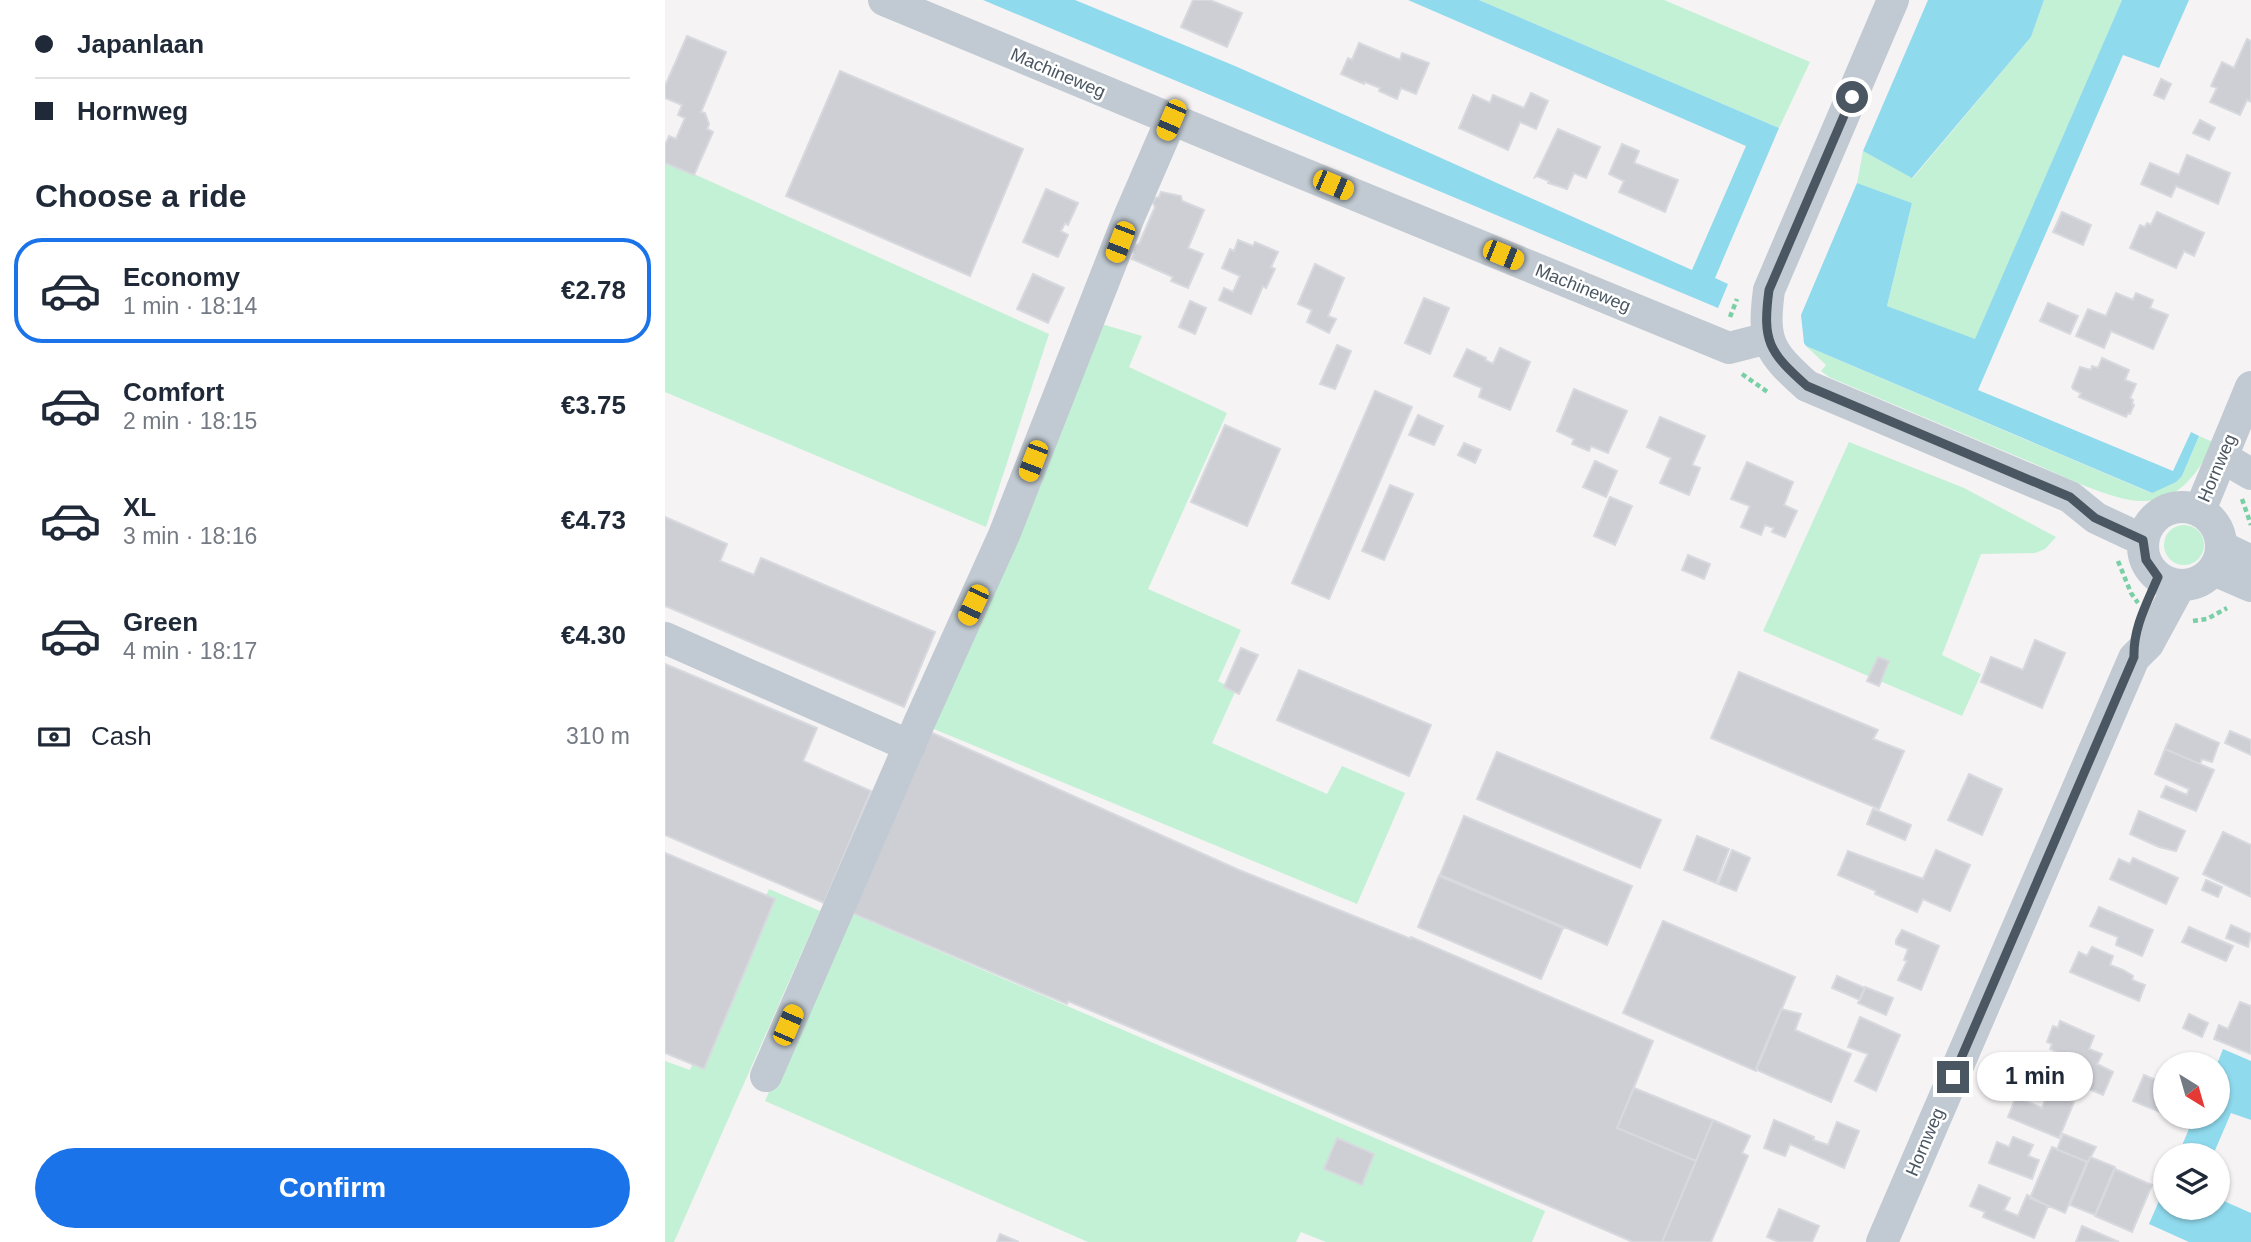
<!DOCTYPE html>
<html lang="en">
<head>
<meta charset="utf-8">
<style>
	:root { --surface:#fff; --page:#f2f2f3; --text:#1f2937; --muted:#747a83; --line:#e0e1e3; --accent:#1a73e8 }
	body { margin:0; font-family:Helvetica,sans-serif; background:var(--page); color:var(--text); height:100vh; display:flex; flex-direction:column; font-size:26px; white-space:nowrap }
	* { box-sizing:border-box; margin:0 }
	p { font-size:23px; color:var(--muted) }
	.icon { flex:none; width:38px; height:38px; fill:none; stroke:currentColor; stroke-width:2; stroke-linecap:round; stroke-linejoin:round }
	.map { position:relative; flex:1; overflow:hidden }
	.sheet { display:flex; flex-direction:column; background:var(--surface); width:665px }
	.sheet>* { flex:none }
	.top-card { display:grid; align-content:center; height:154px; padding:0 35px; background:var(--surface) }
	.needle { width:46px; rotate:143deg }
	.controls { position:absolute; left:1488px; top:1052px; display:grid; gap:14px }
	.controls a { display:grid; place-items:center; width:77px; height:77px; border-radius:50%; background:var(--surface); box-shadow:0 2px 5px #0004; font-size:35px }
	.end { position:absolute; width:32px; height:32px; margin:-16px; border:9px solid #4a5661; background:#fff; box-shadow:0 0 0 4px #fff }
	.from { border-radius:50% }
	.bubble { position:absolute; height:49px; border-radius:24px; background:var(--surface); box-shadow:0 2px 5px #0004; font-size:23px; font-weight:700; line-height:49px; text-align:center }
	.car { position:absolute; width:21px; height:42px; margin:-21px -10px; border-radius:9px; box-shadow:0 0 5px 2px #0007; background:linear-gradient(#f5c518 24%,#345 0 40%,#f5c518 0 76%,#345 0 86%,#f5c518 0) }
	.top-card b { display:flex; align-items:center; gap:24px; height:66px; font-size:26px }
	.top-card b+b { border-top:2px solid var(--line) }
	.top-card i { width:18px; height:18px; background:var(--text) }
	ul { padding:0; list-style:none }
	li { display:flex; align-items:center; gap:21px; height:105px; margin:0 14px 10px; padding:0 21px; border:4px solid transparent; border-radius:28px }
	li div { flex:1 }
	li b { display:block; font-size:26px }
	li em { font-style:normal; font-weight:700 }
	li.selected { border-color:var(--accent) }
	li>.icon { width:63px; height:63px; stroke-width:1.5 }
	h2 { padding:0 35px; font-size:32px; line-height:84px }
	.pay { display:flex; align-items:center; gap:18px; height:77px; padding:0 35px; font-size:26px }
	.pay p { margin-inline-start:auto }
	.primary-button { display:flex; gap:14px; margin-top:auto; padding:14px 35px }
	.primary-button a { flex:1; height:80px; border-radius:42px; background:var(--accent); color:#fff; font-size:28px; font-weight:700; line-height:80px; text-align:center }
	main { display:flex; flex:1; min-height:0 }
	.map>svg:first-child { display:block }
	.green { fill:#c3f1d5 }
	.water { fill:#90daee }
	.building { fill:#cdcfd5; stroke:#d7d9de; stroke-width:2 }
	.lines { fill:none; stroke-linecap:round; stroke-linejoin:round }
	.path { stroke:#7ad0a6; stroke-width:4.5; stroke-dasharray:5 3.5; stroke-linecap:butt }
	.minor { stroke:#c1cad2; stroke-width:32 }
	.route { stroke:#4a5661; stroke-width:9 }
	.labels { text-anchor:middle; stroke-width:5; stroke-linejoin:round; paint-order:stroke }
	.street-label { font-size:18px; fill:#4a5661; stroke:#fff }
</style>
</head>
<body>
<main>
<section class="sheet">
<div class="top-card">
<b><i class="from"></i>Japanlaan</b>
<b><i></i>Hornweg</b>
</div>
<h2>Choose a ride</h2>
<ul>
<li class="selected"><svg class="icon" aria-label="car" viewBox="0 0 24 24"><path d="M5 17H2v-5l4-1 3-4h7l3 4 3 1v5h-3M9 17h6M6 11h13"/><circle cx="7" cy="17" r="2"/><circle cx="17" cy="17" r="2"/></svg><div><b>Economy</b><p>1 min · 18:14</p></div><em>€2.78</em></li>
<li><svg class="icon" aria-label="car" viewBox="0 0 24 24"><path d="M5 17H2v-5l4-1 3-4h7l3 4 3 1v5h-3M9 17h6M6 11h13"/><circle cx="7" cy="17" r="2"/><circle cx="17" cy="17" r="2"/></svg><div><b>Comfort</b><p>2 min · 18:15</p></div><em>€3.75</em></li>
<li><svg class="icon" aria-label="car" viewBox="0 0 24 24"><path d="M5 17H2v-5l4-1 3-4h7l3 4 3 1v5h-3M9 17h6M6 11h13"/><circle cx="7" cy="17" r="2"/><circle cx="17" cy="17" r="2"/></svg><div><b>XL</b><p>3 min · 18:16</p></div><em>€4.73</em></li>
<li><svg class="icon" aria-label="car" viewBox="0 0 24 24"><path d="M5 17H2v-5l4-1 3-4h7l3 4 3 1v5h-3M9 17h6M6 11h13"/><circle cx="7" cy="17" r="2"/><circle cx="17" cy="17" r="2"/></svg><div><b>Green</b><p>4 min · 18:17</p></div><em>€4.30</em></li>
</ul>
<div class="pay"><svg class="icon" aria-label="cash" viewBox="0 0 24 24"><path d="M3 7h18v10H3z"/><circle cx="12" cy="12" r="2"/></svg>Cash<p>310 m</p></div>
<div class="primary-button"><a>Confirm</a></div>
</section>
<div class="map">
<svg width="1586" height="1242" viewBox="0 0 1586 1242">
	<rect width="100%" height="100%" fill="#f5f3f3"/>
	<!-- green -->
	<path class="green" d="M814 0H999L1145 62 1114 128Z
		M1379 0H1457L1310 340 1222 306 1247 203 1192 183 1198 151 1248 178 1366 37Z
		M0 161 384 334 321 527 0 392Z
		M430 322 477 336 464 367 562 413 483 589 576 630 553 681 571 690 547 743 662 794 677 766 740 793 692 904 264 727Z
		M1141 346 1486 493 1517 476 1534 436 1548 442C1535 470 1516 500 1480 501 1452 503 1398 476 1370 464 1301 435 1233 406 1164 377L1156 371 1161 365Z
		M1184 442 1299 488 1391 537 1380 549 1370 553 1316 554 1277 655 1316 674 1297 716 1098 631Z
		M1499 545a20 20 0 1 1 40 0a20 20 0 1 1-40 0Z
		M104 889 155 911 9 1242H0V1061L25 1070Z
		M183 912 880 1211 867 1242H661L636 1232 631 1242H423L100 1101Z"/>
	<!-- water -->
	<path class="water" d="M318 0H410L570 66 1027 270 1081 146 743 0H814L1114 128 1050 278 1063 284 1053 308Z
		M1263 0H1379L1366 37 1247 178 1198 151Z
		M1457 0H1524L1494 68 1458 55 1313 390 1508 471 1526 432 1534 436 1517 476 1511 482 1487 493 1141 346 1139 343 1136 315 1192 183 1247 203 1222 306 1310 339Z
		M1558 1049 1586 1061V1120L1566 1113 1548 1155H1513L1529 1117 1552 1116V1064Z
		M1500 1187V1208H1552V1198L1586 1213V1242H1524L1484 1224Z"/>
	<!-- building -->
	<path class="building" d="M528 0H545L577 13 562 47 516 27Z
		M22 36 61 52 36 112 40 113 44 124 42 129 48 132 29 175 0 163V145L4 136 11 139 20 118 13 115 17 105 0 98V86Z
		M1582 39 1586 41V102L1582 100 1575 115 1545 102 1552 88 1546 86 1557 62 1569 68Z
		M694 43 735 60 737 53 764 63 751 94 736 88 732 99 714 91 715 88 700 82 699 84 676 74 683 58 687 60Z
		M175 71 358 149 305 276 121 196Z
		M1496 79 1506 84 1499 99 1489 95Z
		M866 93 883 101 871 129 855 122 843 150 794 128 808 95 825 103 828 95 859 108Z
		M1535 120 1550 128 1544 140 1528 133Z
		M893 129 935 147 921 178 909 173 902 189 883 183 884 181 872 176 870 177Z
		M957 144 974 151 969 163 1013 180 1000 212 954 192 959 181 944 174Z
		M1522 155 1565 173 1553 204 1511 186 1506 197 1476 184 1485 163 1514 175Z
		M381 189 413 203 403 225 400 223 396 231 403 235 393 257 358 242Z
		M496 192 516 196 517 201 539 210 523 248 538 254 523 288 506 281 508 277 467 259 469 254 467 250 470 245 474 244 490 207 488 203 490 198 494 197Z
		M1397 212 1426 225 1418 245 1388 232Z
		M1492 212 1539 233 1529 256 1519 251 1511 268 1465 248 1475 225 1480 227 1482 223 1486 225Z
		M573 240 588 246 590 242 613 252 606 267 610 269 601 288 598 286 586 314 554 300 559 288 568 292 575 276 557 268 565 249 569 251Z
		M650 264 679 278 663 316 671 319 664 333 642 322 647 310 633 304Z
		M368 274 399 288 383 323 352 309Z
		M1451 293 1468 300 1471 293 1488 300 1485 308 1503 315 1488 349 1446 331 1439 348 1411 336 1423 309 1441 316Z
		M759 298 784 308 765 354 740 343Z
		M525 301 541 308 530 334 514 327Z
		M1383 303 1413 316 1405 334 1375 321Z
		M672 345 686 351 670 389 655 384Z
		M835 348 865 362 845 410 814 397 817 388 789 376 802 349 821 358 820 360 828 364Z
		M1437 358 1464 370 1460 380 1471 384 1465 398 1468 400 1467 404 1469 405 1465 414 1463 413 1461 417 1414 397 1416 393 1408 389 1407 387 1415 367 1426 370 1427 366 1433 368Z
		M909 389 962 411 943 453 926 446 924 451 907 444 909 439 892 431Z
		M710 391 747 407 664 599 627 583Z
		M753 415 778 426 769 445 744 435Z
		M995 417 1040 436 1027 465 1035 468 1024 495 995 483 1006 458 982 447Z
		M560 425 615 449 582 526 526 502Z
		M799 443 816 450 810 463 793 455Z
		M930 461 952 471 941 497 918 487Z
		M1082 462 1128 482 1119 505 1132 511 1120 537 1107 532 1109 528 1100 525 1096 535 1076 527 1085 506 1066 499Z
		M725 485 748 494 719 560 697 551Z
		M945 497 967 506 950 545 929 536Z
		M0 517 62 544 55 561 89 575 96 558 270 632 239 707 0 606Z
		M1023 555 1045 564 1039 579 1017 570Z
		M1370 640 1400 653 1377 708 1316 682 1326 657 1358 670Z
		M576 648 593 655 574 694 559 687Z
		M1213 657 1224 661 1214 686 1202 681Z
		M0 664 152 728 138 761 206 791 159 903 0 835Z
		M634 670 766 725 744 776 612 720Z
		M1074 672 1213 730 1208 739 1239 751 1214 809 1046 738Z
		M1511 724 1554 743 1547 762 1537 759 1535 764 1500 749Z
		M263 731 574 870 746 939V937L988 1041 952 1128 1031 1161 997 1242H968L562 1068 403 1001 402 1004 185 912Z
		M1565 731 1586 740V755L1560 743Z
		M1500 749 1549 770 1531 811 1496 797 1501 786 1522 795 1524 789 1490 774Z
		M832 752 996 820 975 868 812 799Z
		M1304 774 1337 789 1317 835 1283 820Z
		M1208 809 1246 825 1240 840 1202 824Z
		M1474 811 1520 831 1511 851 1494 847 1465 834Z
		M799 816 967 886 942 945 775 875Z
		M1558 832 1586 845V897L1538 874Z
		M1032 836 1064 849 1051 883 1019 870Z
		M1067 850 1085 858 1071 891 1053 884Z
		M1271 850 1305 865 1285 911 1258 899 1252 912 1210 894 1211 891 1173 875 1183 851 1258 879Z
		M0 853 110 899 39 1069 0 1053Z
		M1468 858 1513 878 1501 904 1445 879 1454 859 1465 864Z
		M774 876 898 928 876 979 753 927Z
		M1541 880 1557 887 1553 897 1537 890Z
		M1434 907 1488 930 1477 956 1451 945 1453 937 1425 926Z
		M998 921 1130 977 1091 1071 958 1013Z
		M1566 925 1586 934 1583 947 1561 938Z
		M1524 927 1568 946 1561 961 1517 942Z
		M1237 930 1274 946 1256 990 1233 980 1242 961 1239 960 1243 949 1231 944V940Z
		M1427 947 1448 956 1445 965 1458 970 1468 976 1467 980 1480 985 1474 1001 1405 972 1414 952 1422 956Z
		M1172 976 1200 988 1195 1000 1167 988Z
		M1200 987 1228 998 1221 1015 1193 1003Z
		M1575 1002 1586 1006V1054L1549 1039 1554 1025 1563 1029Z
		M1116 1009 1136 1014 1130 1030 1186 1054 1166 1102 1094 1071 1091 1068Z
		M1524 1014 1543 1023 1537 1037 1518 1028Z
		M1195 1017 1235 1035 1211 1091 1190 1081 1203 1054 1183 1047Z
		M1395 1021 1429 1036 1424 1049 1437 1054 1432 1064 1448 1072 1438 1095 1422 1088 1420 1090 1408 1081 1416 1062 1385 1049 1387 1044 1382 1042 1388 1026 1393 1028Z
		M1479 1075 1500 1084V1114L1468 1101Z
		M969 1088 1048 1120 1031 1161 952 1128Z
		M1384 1091 1409 1102 1394 1138 1343 1117 1351 1097 1377 1108Z
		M1048 1120 1085 1136 1077 1153 1083 1156 1046 1242H997Z
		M1109 1120 1149 1137 1148 1140 1163 1145 1172 1122 1194 1131 1179 1168 1125 1144 1120 1156 1099 1148Z
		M1398 1134 1431 1147 1423 1162 1392 1150Z
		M1348 1137 1368 1145 1363 1156 1374 1160 1367 1179 1324 1163 1332 1142 1344 1147Z
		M672 1138 709 1154 697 1185 659 1169Z
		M1387 1147 1422 1162 1400 1213 1365 1198Z
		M1425 1157 1450 1167 1430 1215 1405 1205Z
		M1450 1169 1487 1185 1467 1232 1430 1216Z
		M1314 1185 1345 1198 1339 1210 1353 1216 1362 1195 1383 1206 1369 1238 1318 1217 1320 1212 1305 1206Z
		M1114 1209 1154 1226 1147 1242H1114L1102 1237Z
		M1417 1226 1454 1242H1411Z
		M335 1234 354 1242H332Z"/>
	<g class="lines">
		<!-- path -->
		<path class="path" d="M1065 317 1072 299
			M1077 374 1104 393
			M1577 499 1586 525
			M1453 561 1466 593 1473 603
			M1528 621 1542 619 1562 608"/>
		<!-- minor -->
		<path class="minor" d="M219 0C500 118 782 232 1064 348L1103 338
			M1228 0 1104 290C1097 342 1104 352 1142 386L1405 497 1431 518 1478 540
			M1557 457 1586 474
			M1478 546a39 39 0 1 1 78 0a39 39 0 1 1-78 0Z
			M1535 510 1586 387
			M1557 547 1586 561
			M1549 570 1586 586
			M0 638 245 746
			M101 1076 255 721 339 535 464 217 506 120
			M1217 1242 1469 658 1483 644 1515 585"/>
	</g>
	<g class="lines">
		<!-- route -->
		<path class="route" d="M1187 97 1104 290C1097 342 1104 352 1142 386L1405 497 1430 518 1478 540 1481 560 1493 577C1482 603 1468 628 1469 657L1288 1077"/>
	</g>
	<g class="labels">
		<!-- street labels -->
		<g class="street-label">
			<text transform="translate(393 73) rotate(23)" y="6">Machineweg</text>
			<text transform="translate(918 288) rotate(22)" y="6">Machineweg</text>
			<text transform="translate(1552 468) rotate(-67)" y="6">Hornweg</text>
			<text transform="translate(1260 1142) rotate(-67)" y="6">Hornweg</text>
		</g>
	</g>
</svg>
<div class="controls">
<a><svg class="needle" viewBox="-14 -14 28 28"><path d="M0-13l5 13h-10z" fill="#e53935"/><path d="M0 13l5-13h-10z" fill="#747a83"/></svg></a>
<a><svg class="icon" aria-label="layers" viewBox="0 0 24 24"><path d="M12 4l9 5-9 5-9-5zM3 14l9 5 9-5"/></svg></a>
</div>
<i class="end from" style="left:1187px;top:97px"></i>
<i class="end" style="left:1288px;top:1077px"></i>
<div class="bubble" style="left:1312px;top:1052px;width:116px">1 min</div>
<i class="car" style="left:506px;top:120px;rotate:203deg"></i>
<i class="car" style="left:668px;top:185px;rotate:113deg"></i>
<i class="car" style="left:455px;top:242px;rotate:201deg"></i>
<i class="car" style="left:838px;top:255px;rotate:112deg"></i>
<i class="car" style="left:368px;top:461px;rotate:201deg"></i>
<i class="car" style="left:308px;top:605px;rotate:205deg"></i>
<i class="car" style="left:123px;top:1025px;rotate:23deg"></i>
</div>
</main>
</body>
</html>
